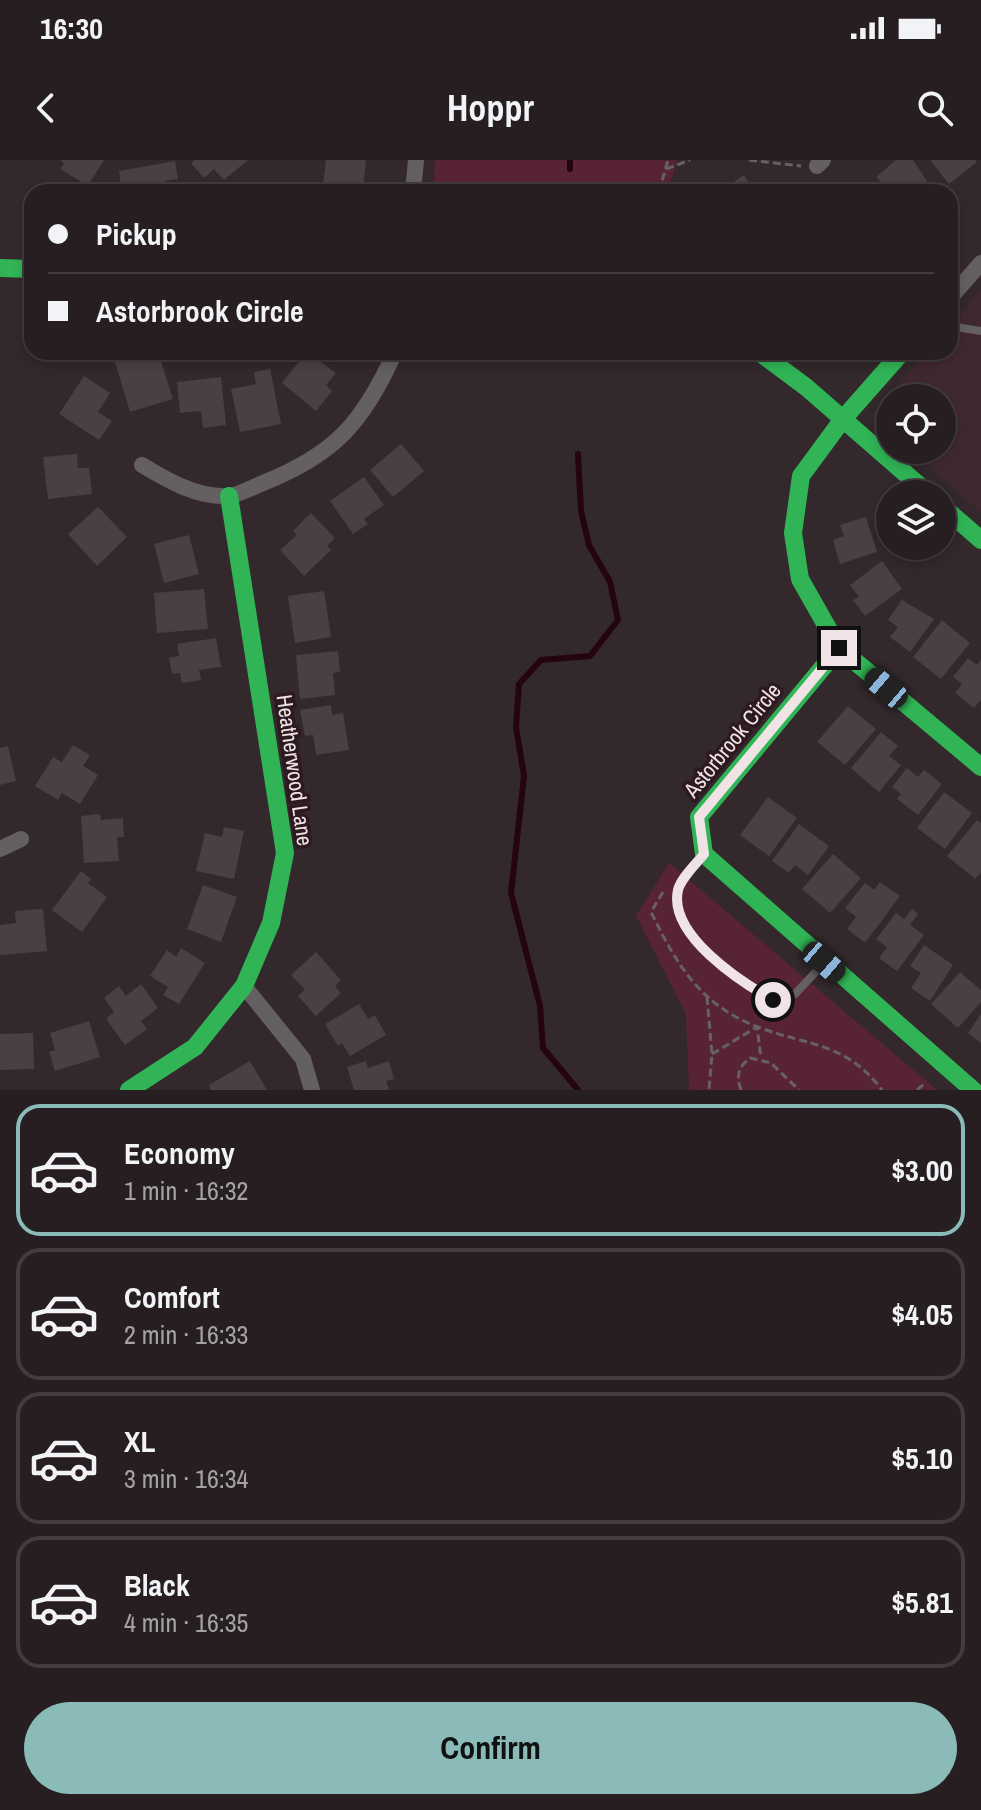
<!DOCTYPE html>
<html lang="en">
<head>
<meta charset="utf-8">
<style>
	:root { --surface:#261e20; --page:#2e2729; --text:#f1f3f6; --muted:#a4a2a5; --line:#423c3e; --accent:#8bbbb9 }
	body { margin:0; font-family:"Archivo Narrow",sans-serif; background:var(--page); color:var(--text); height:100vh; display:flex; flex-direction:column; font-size:30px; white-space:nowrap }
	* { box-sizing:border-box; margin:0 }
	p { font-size:26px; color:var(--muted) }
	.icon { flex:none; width:44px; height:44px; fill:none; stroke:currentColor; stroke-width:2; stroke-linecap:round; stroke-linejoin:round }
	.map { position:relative; height:930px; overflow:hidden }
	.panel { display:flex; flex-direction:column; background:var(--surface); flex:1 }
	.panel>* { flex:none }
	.hud { position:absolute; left:24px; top:24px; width:934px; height:176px; border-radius:24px; box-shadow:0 4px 12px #0003,0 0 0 2px var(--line); display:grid; align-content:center; height:176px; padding:0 24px; background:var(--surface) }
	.fabs { position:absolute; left:876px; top:224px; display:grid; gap:16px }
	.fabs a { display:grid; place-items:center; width:80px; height:80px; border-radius:50%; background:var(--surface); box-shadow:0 4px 12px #0003,0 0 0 2px var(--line); font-size:40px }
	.end { position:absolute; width:36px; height:36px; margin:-18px; border:10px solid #f0e3e6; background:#111; box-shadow:0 0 0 4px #111 }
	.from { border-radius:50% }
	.car { position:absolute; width:24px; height:48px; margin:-24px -12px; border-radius:10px; box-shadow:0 0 6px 2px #0007; background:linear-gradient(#222 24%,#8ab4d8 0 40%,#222 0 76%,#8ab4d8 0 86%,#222 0) }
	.hud b { display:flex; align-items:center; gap:28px; height:76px; font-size:30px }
	.hud b+b { border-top:2px solid var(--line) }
	.hud i { width:20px; height:20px; background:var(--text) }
	ul { padding:14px 0 0; list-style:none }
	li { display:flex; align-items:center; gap:24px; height:132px; margin:0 16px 12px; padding:0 8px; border:4px solid var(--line); border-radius:24px }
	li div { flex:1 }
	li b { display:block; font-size:30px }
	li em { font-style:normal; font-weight:800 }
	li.active { border-color:var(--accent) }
	li>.icon { width:72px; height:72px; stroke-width:1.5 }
	.action { display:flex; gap:16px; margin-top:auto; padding:16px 24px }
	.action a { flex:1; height:92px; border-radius:48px; background:var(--accent); color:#111; font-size:32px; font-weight:800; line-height:92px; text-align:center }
	.status { display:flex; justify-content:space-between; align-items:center; height:56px; padding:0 40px; background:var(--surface); direction:ltr }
	.status svg { height:22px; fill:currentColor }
	header { display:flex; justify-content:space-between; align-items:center; height:104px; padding:0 24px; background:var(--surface); font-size:36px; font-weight:800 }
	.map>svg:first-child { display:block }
	.built { fill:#40282f }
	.green { fill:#592337 }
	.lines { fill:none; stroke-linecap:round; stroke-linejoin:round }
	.stream { stroke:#240410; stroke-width:6 }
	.building { fill:#494042 }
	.path { stroke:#676163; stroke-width:3; stroke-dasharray:8 4; stroke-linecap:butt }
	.lane { stroke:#645f61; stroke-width:8 }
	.street { stroke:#645f61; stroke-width:16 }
	.fast { stroke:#30b455; stroke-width:18 }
	.route { stroke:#f0e3e6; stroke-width:10 }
	.labels { text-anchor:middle; stroke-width:7; stroke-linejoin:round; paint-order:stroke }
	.street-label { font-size:22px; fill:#f0e3e6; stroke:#2d1a20 }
</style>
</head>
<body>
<div class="status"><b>16:30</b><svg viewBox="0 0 49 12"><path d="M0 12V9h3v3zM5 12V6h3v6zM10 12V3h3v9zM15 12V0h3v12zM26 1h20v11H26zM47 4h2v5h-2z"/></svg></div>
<header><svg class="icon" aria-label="back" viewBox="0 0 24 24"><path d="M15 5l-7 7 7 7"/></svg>Hoppr<svg class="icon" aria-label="search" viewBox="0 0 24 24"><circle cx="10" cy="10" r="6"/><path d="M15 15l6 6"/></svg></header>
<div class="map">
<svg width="981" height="930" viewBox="0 0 981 930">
	<rect width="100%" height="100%" fill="#33282b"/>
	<!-- built -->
	<path class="built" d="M981 131V352L911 290H942V238H890V272L871 255 927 192H950V166Z"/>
	<!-- green -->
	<path class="green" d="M435 0H677L668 32H433Z
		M669 703 937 930H689L686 854 636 756Z"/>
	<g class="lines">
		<!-- stream -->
		<path class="stream" d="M570 0V9
			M578 294 581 351 589 385 610 422 618 460 590 496 541 500 519 524 516 567 524 616 511 733 540 846 543 888 578 930"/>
	</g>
	<!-- building -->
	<path class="building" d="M60 0H104L88 26 60 9 64 3Z
		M195 0H248L224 20 214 9 204 18 191 3Z
		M326 0H366L363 28 323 24Z
		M896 0H913L927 21 914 32H890L876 17Z
		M930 0H976L977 2 949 24Z
		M175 1 178 19 165 21 167 32H122L119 11Z
		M744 15 755 32H719Z
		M148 192H158L173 239 130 252 115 202Z
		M307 192 336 213 326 225 332 231 316 251 282 223Z
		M270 209 281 264 240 272 231 229 256 224 254 212Z
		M84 216 110 233 98 252 112 261 99 280 59 254Z
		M221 217 226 265 203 268 201 251 180 253 177 222Z
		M401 284 424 311 393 337 370 310Z
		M77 294 78 308H89L92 334 48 339 43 297Z
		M364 317 384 345 364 359 368 364 353 374 330 341Z
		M98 347 127 377 97 406 68 374Z
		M311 353 335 378 327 386 331 390 304 416 280 390 297 375 293 371Z
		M866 357 877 392 840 404 833 380 844 376 840 365Z
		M189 375 199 414 164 423 154 384Z
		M882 401 902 429 865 456 853 440 859 437 850 425Z
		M204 429 208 469 157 473 154 433Z
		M324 431 331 477 295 483 288 436Z
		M902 440 934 459 910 492 890 477 898 467 888 460Z
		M942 460 970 483 941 519 913 497Z
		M216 478 221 507 199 510 201 520 182 523 180 513 172 514 169 498 179 496 177 484Z
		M338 491 340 512 333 513 335 535 300 539 296 495Z
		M968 498 977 505 981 500V540L974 548 955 533 962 524 953 517Z
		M331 545 332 555 343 553 349 590 316 595 313 575 305 576 300 550Z
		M848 546 876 569 845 605 817 582Z
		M881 572 898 586 889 596 901 605 879 632 851 608Z
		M73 585 90 595 83 606 98 615 80 644 62 633 58 640 35 626 53 597 62 602Z
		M8 586 16 621 0 625V588Z
		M907 608 918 617 924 610 942 624 918 655 897 639 901 634 892 627Z
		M944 632 972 653 945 689 917 668Z
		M768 637 797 658 769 696 740 675Z
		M100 654 101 660 123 658 124 677H117L119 701 84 703 81 656Z
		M977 660 981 663V712L975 719 947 696Z
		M799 664 829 686 808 715 795 705 789 713 772 701Z
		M224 667 244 671 234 719 196 711 205 673 222 677Z
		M833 694 861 718 830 753 802 729Z
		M81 711 91 719 88 723 107 737 82 772 52 750Z
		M880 722 900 736 865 783 847 769 856 757 845 748 865 723 874 730Z
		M203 725 237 737 221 782 187 769Z
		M43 749 47 791 0 795V765L16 763 15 751Z
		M912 749 918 754 910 765 924 775 897 811 879 798 887 787 876 779 896 753 904 759Z
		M924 785 953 805 930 841 911 828 921 813 910 806Z
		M181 788 205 803 179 844 163 835 168 827 150 816 167 790 176 797Z
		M316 792 341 820 335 826 341 833 316 856 298 836 305 830 291 815Z
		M960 812 981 830V842L958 868 931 844Z
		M141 824 158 848 141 861 147 869 125 885 106 859 114 852 104 838 119 826 126 836Z
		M359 844 368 859 375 855 386 875 350 896 342 883 338 886 325 864Z
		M981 854V883L968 873Z
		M89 861 100 897 55 911 49 892 55 890 50 873Z
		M33 873 34 909 0 910V874Z
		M250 901 267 930H211L209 925Z
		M366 901 368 908 389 901 394 919 386 921 389 930H354L347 907Z"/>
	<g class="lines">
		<!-- path -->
		<path class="path" d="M749 0 801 6
			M666 9 690 0
			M659 32 668 0
			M663 732 651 752C677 805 700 845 758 867 808 886 846 882 882 930
			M707 837 712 894 709 930
			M712 894 757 867 761 898
			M741 930C736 916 738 907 750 898L771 903 799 930
			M917 930 924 924"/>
		<!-- lane -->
		<path class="lane" d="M950 166 981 171
			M701 697C695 706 683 717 679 727 662 770 744 823 773 840L795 834 824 803"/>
		<!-- street -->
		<path class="street" d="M817 6 823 0
			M413 32 416 0
			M950 138 981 103
			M142 305C167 320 197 338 229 336 239 335 253 327 263 323 336 294 363 262 395 192
			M0 689 21 679
			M244 826 303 899 312 930"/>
		<!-- fast -->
		<path class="fast" d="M0 108 32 109
			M759 192 806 227 929 334
			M902 192 843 259 801 316 793 373 800 419 839 488 981 607
			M942 346 981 380
			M839 488 699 657 704 694 973 930
			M129 930 195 887 244 826 271 763 285 693 229 336"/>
	</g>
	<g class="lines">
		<!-- route -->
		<path class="route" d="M773 840C741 822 668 775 678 730 681 718 696 704 704 694L699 657 839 488"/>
	</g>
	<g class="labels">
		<!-- street labels -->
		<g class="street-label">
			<text transform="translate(732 580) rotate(-51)" y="8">Astorbrook Circle</text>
			<text transform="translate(295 610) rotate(82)" y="8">Heatherwood Lane</text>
		</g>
	</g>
</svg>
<div class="fabs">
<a><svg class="icon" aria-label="locate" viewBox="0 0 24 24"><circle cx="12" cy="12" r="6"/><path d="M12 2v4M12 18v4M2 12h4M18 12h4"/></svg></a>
<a><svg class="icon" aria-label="layers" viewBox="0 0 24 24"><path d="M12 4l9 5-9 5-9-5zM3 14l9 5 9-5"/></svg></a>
</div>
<i class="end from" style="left:773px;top:840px"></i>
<i class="end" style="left:839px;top:488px"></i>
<i class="car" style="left:886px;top:528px;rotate:310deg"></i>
<i class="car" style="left:824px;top:802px;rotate:131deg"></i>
<div class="hud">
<b><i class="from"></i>Pickup</b>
<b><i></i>Astorbrook Circle</b>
</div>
</div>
<section class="panel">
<ul>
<li class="active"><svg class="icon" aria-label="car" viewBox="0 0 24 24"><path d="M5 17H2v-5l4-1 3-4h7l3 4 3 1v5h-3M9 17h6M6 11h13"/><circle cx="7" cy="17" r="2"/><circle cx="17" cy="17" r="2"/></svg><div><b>Economy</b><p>1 min · 16:32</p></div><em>$3.00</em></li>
<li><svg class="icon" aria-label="car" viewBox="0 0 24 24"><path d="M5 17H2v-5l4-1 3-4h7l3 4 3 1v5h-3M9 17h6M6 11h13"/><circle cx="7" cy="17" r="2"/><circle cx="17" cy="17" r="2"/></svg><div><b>Comfort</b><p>2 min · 16:33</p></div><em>$4.05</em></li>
<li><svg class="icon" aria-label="car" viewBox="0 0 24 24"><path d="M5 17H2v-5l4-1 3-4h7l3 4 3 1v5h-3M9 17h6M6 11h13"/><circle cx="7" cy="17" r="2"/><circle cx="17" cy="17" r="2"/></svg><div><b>XL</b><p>3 min · 16:34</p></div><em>$5.10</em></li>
<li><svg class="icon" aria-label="car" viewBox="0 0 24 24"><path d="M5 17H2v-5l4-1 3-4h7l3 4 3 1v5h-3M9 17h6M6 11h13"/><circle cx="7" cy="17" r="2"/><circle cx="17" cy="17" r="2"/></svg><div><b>Black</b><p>4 min · 16:35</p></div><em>$5.81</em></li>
</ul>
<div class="action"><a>Confirm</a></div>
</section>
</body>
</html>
